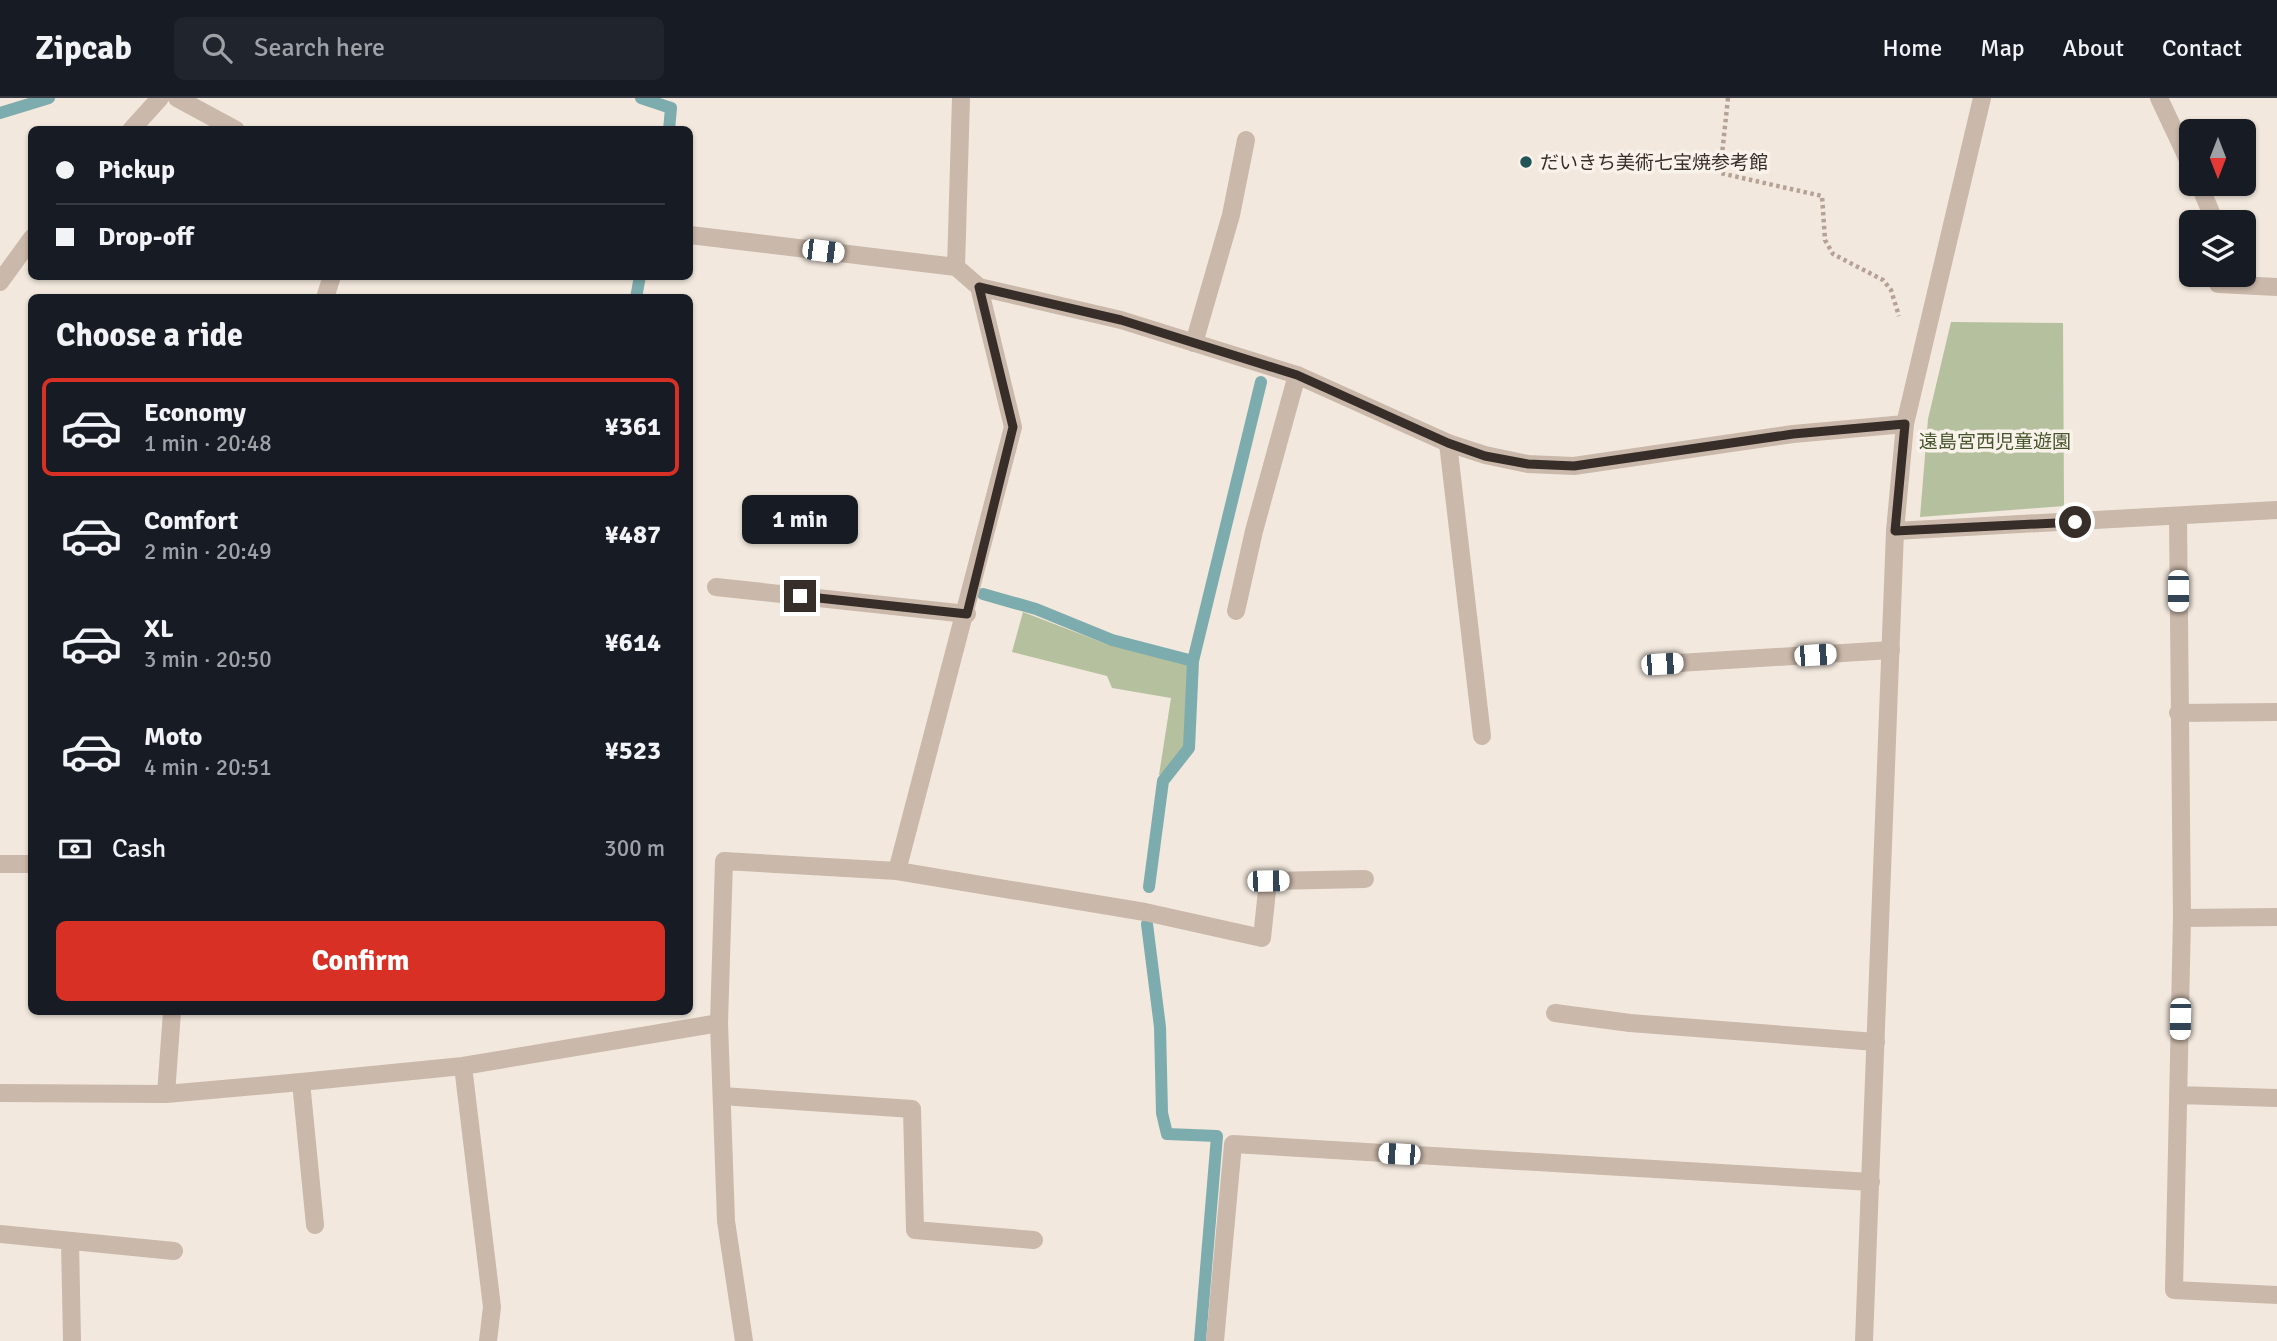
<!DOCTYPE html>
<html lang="en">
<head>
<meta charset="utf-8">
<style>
	:root { --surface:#171b24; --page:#20242c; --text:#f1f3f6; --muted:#9ea1a6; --line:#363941; --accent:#d93025 }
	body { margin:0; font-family:Signika,"Noto Sans JP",sans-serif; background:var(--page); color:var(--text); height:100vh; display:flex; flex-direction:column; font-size:26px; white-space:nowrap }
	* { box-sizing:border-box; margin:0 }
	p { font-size:23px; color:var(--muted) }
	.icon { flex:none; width:38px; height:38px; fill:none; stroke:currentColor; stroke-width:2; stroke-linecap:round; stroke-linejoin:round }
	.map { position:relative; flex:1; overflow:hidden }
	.sheet { position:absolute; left:28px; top:196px; width:665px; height:721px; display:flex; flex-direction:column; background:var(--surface); border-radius:10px; box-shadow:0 2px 5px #0004 }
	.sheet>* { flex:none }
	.top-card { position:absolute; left:28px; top:28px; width:665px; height:154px; border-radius:10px; box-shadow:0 2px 5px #0004; display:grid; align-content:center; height:154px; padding:0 28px; background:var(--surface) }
	.needle { width:46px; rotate:180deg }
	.fabs { position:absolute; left:2179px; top:21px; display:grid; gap:14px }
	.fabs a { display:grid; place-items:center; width:77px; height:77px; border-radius:10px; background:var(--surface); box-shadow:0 2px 5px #0004; font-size:35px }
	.end { position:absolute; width:32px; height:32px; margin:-16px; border:9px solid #372d29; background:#fff; box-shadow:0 0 0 4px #fff }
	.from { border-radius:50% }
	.bubble { position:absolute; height:49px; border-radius:10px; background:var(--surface); box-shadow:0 2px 5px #0004; font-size:23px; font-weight:800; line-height:49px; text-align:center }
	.car { position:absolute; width:21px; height:42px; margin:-21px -10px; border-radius:9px; box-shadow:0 0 5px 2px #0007; background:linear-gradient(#fff 24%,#345 0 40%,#fff 0 76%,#345 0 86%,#fff 0) }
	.top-card b { display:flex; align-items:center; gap:24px; height:66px; font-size:26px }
	.top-card b+b { border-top:2px solid var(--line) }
	.top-card i { width:18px; height:18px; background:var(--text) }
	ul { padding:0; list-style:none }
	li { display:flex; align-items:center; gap:21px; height:98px; margin:0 14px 10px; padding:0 14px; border:4px solid transparent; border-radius:10px }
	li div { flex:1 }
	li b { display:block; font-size:26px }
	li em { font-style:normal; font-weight:800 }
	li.on { border-color:var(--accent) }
	li>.icon { width:63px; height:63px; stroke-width:1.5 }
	h2 { padding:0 28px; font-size:32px; line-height:84px }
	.pay { display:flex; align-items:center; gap:18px; height:77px; padding:0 28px; font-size:26px }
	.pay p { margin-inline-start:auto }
	.action { display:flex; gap:14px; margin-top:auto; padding:14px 28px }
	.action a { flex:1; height:80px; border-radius:10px; background:var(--accent); color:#fff; font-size:28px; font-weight:800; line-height:80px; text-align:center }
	header { display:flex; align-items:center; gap:42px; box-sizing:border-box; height:98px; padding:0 35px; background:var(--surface); border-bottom:2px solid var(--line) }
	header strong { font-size:33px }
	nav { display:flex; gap:38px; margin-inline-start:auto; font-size:24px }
	.search { width:490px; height:63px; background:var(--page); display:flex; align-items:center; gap:18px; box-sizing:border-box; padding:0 24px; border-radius:10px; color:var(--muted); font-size:26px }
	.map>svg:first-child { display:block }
	.green { fill:#b5c09e }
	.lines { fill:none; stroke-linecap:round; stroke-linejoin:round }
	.stream { stroke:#7dacae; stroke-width:12 }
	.path { stroke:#b5a294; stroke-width:4.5; stroke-dasharray:3.5 3.5; stroke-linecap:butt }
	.service { stroke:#cab8aa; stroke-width:18 }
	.minor { stroke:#cab8aa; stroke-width:18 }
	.tertiary { stroke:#cab8aa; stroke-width:18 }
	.route { stroke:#372d29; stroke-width:9 }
	.poi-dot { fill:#205457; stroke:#f9f2ea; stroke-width:2.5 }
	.labels { text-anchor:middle; stroke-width:7; stroke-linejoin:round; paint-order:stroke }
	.poi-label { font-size:19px; fill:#372d29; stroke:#f9f2ea; text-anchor:start }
	.park-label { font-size:19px; fill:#46552d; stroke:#f9f2ea }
</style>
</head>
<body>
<header>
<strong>Zipcab</strong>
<div class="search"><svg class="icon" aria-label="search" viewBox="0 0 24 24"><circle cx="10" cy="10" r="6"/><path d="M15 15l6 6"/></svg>Search here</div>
<nav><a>Home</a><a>Map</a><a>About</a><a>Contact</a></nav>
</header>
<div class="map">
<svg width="2277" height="1243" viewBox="0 0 2277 1243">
	<rect width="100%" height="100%" fill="#f2e8dd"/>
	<!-- green -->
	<path class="green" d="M1951 224 2063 225 2064 408 1920 419 1928 321Z
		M1023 514 1109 547 1190 566 1187 649 1164 678 1159 677 1171 600 1112 590 1107 578 1012 554Z"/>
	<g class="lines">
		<!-- stream -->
		<path class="stream" d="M641 0 671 10 669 32
			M0 15 49 0
			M636 200 640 178
			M983 496 1036 511 1112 542 1193 563
			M1149 789 1163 683 1189 650 1193 563 1261 284
			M1147 826 1160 929 1162 1015 1167 1036 1217 1038 1200 1243"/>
		<!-- path -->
		<path class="path" d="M1728 0 1720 75 1822 98 1825 142 1833 156 1883 182 1891 192 1899 218"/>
		<!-- service -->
		<path class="service" d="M1194 245 1231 117 1246 42
			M1448 345 1482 638
			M716 489 967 516
			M1236 513 1254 433 1297 277
			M1662 566 1891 552
			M1555 915 1630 925 1876 944
			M301 984 315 1127
			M722 998 912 1011 915 1132 1034 1142"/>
		<!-- minor -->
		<path class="minor" d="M177 0 236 32
			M2159 0 2191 68
			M131 32 160 0
			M2199 86 2215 124
			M690 137 956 169 979 189 1121 222 1297 277 1448 345 1485 357 1528 366 1574 368 1793 336 1905 326
			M956 169 961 0
			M2218 177V186L2277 189
			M0 184 32 140
			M325 200 332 178
			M2178 419 2182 820 2174 1192 2277 1197
			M1895 433 2277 412
			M2178 615 2277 614
			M0 766H32
			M897 773 1145 814 1262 840 1268 783 1365 781
			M2182 820 2277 819
			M719 925 726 1123 744 1243
			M463 968 492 1209 488 1243
			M0 995 166 996 301 984 463 968 719 925 724 763 897 773 1013 329 979 189
			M166 996 172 914
			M2178 997 2277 1000
			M0 1136 174 1153
			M70 1144 72 1243
			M1215 1243 1233 1046 1871 1084"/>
		<!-- tertiary -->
		<path class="tertiary" d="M1864 1243 1895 433 1905 326 1982 0"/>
	</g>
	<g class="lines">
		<!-- route -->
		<path class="route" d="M800 498 967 516 1013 329 979 189 1121 222 1297 277 1448 345 1485 358 1528 366 1574 368 1793 336 1905 326 1895 433 2075 424"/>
	</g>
	<!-- markers -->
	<circle class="poi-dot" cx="1526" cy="64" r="7"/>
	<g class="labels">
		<!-- poi labels -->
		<g class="poi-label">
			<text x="1540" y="71">だいきち美術七宝焼参考館</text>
		</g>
		<!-- park labels -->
		<g class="park-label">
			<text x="1995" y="350">遠島宮西児童遊園</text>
		</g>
	</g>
</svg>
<div class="fabs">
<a><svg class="needle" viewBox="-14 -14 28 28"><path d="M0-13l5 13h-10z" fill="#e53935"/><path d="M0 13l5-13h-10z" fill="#9ea1a6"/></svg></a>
<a><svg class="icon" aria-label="layers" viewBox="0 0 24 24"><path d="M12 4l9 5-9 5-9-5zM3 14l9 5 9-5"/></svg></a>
</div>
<i class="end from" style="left:2075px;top:424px"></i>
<i class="end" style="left:800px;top:498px"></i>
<div class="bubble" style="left:742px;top:397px;width:116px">1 min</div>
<i class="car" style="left:823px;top:153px;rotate:97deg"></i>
<i class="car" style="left:2178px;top:493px;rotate:180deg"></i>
<i class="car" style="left:1815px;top:557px;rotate:86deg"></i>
<i class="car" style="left:1662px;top:566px;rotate:86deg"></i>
<i class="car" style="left:1268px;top:783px;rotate:89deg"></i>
<i class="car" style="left:2180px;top:921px;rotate:181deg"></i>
<i class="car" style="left:1399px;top:1056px;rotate:273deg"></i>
<div class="top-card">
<b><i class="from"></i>Pickup</b>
<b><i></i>Drop-off</b>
</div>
<section class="sheet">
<h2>Choose a ride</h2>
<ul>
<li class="on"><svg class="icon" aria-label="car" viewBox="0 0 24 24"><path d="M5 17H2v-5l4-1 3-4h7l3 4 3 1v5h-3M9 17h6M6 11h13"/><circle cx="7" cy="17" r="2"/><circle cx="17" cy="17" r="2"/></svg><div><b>Economy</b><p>1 min · 20:48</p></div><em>¥361</em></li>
<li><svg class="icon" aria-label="car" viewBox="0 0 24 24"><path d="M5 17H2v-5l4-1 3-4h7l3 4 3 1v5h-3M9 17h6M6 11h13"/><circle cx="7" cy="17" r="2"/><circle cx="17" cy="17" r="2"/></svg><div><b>Comfort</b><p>2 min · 20:49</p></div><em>¥487</em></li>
<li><svg class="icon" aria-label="car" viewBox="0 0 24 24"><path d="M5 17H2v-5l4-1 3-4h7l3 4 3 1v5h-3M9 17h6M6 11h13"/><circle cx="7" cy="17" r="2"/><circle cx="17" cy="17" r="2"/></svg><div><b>XL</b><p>3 min · 20:50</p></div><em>¥614</em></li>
<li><svg class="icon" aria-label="car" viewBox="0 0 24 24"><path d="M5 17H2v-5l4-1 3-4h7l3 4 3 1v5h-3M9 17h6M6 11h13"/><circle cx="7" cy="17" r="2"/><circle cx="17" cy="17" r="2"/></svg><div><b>Moto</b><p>4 min · 20:51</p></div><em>¥523</em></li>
</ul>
<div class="pay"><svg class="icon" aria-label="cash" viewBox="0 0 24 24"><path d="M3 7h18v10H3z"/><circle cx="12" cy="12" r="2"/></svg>Cash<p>300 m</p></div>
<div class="action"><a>Confirm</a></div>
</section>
</div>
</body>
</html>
